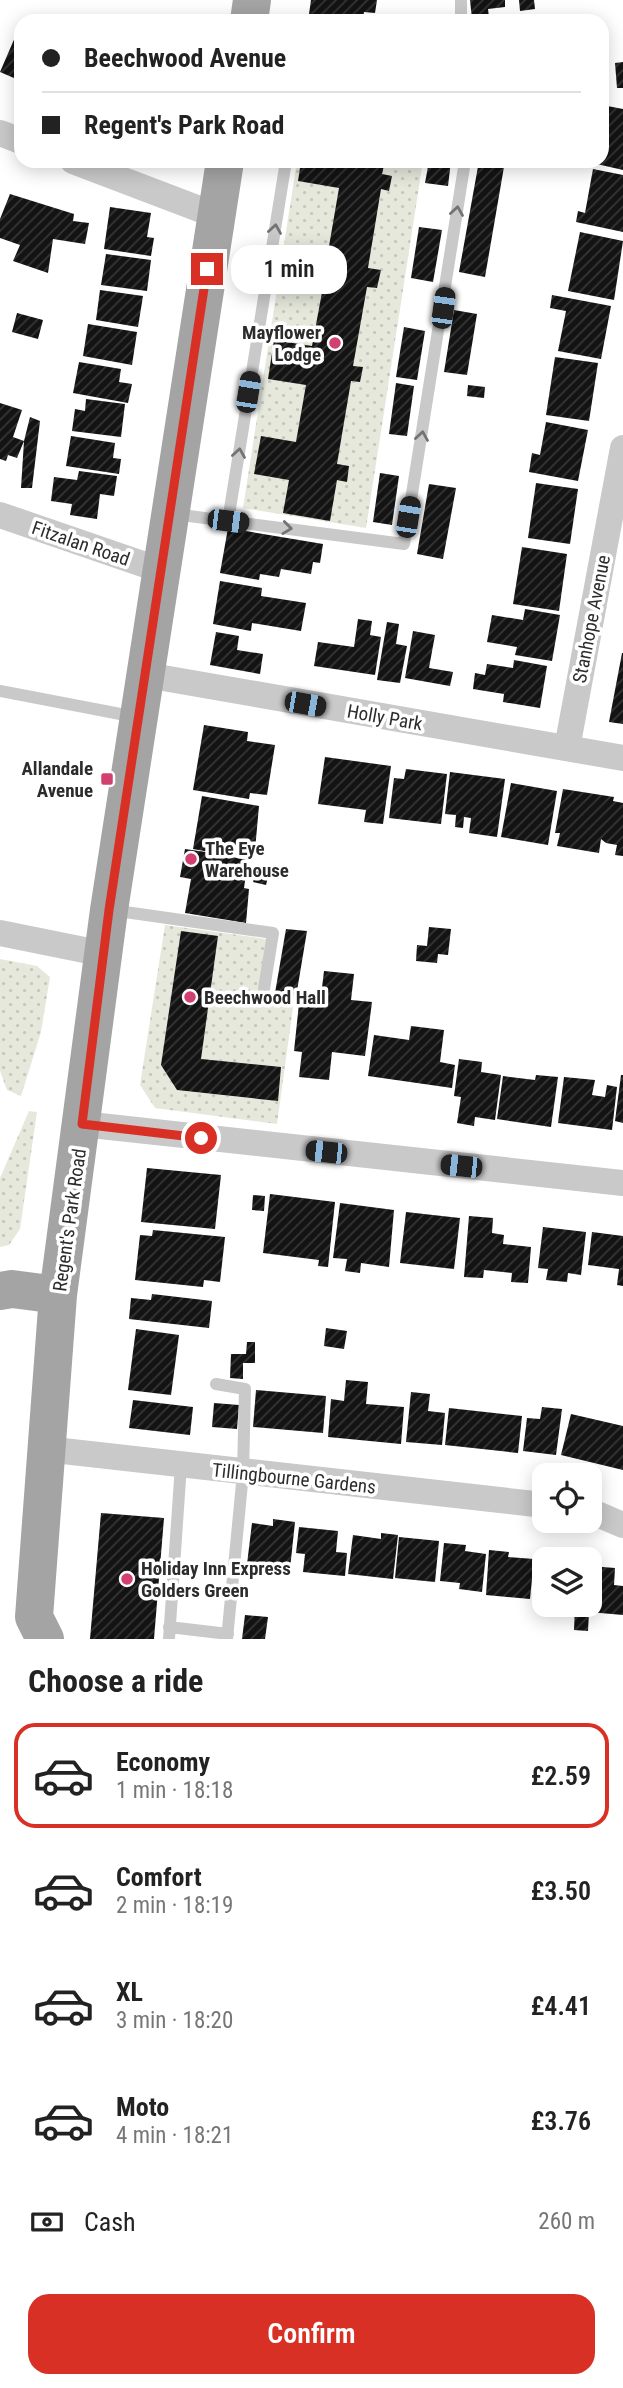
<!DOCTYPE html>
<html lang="en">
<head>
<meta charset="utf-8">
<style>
	:root { --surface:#fff; --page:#f6f6f6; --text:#222; --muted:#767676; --line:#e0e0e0; --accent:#d93025 }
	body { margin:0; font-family:"Roboto Condensed",sans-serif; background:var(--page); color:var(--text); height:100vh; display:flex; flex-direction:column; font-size:26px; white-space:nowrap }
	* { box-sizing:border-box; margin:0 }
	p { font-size:23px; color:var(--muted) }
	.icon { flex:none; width:38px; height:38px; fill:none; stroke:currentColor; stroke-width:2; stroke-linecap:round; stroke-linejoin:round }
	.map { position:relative; height:1639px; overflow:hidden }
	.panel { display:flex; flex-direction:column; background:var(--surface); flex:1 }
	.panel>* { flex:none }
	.banner { position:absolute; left:14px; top:14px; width:595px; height:154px; border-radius:21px; box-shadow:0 4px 18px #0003; display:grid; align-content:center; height:154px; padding:0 28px; background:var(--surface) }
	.controls { position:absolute; left:532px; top:1463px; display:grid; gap:14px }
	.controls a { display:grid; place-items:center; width:70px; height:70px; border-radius:14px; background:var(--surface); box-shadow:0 4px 18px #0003; font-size:35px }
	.end { position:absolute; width:32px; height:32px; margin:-16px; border:9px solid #d93025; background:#fff; box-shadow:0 0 0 4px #fff }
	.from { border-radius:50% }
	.bubble { position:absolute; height:49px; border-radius:21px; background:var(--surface); box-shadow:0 4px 18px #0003; font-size:23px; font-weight:600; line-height:49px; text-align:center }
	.car { position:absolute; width:21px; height:42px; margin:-21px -10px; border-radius:9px; box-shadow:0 0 5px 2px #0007; background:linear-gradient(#222 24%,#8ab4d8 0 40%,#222 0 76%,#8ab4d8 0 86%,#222 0) }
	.banner b { display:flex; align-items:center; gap:24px; height:66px; font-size:26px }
	.banner b+b { border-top:2px solid var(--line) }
	.banner i { width:18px; height:18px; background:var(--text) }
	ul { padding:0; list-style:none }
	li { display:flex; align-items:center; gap:21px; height:105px; margin:0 14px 10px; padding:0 14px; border:4px solid transparent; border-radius:21px }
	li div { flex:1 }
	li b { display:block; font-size:26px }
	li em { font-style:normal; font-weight:600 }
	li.selected { border-color:var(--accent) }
	li>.icon { width:63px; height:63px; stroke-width:1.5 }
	h2 { padding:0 28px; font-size:32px; line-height:84px }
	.pay { display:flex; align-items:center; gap:18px; height:77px; padding:0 28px; font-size:26px }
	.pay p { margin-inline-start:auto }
	.primary-button { display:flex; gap:14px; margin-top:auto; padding:14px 28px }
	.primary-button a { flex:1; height:80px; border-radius:21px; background:var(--accent); color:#fff; font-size:28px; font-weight:600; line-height:80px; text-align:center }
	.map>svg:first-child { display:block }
	.grass { fill:url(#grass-dots) }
	.building { fill:url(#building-hatch) }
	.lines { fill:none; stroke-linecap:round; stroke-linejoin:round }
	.service { stroke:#c9c9c9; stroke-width:12 }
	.minor { stroke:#c9c9c9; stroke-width:26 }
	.primary { stroke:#a4a4a4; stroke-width:38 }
	.oneway { stroke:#737373 }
	.route { stroke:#d93025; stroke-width:9 }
	.poi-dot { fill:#d1406f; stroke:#fff; stroke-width:2.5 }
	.labels { text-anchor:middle; stroke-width:7; stroke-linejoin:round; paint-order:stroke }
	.poi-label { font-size:19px; font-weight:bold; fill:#2c2c2c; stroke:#fff; text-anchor:start }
	.street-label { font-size:19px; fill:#2c2c2c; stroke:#fff }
</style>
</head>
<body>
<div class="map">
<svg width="623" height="1639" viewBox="0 0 623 1639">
	<defs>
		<pattern id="grass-dots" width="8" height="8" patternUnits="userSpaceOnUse" patternTransform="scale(1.75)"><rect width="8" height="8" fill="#e5e8db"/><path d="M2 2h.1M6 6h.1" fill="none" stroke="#c5c7bc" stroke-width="1.8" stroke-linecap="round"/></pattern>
		<pattern id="building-hatch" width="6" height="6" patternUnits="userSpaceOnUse" patternTransform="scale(1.75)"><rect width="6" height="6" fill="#131313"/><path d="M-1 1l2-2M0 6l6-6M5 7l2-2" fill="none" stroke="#363636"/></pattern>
	</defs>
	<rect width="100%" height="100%" fill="#fff"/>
	<!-- grass -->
	<path class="grass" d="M297 161H423L366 528 243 508Z
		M165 925 266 939 258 995 294 1000 277 1124 155 1108 140 1085Z
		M0 959 37 966 50 977 41 1032 21 1096 7 1090 0 1071Z
		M29 1111 37 1112 20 1229 9 1245 0 1247V1178Z"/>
	<!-- building -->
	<path class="building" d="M311 0H377L375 13 364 12 363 21H308Z
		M470 0H505V7L488 9 489 17 472 19Z
		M519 0H534L535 9 520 11Z
		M19 28H21V81L0 72Z
		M623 62V88H617L615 63Z
		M602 105 623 109V170L588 162 602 161Z
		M301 161H385L382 174 392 176 389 191 381 189 368 268 381 270 377 288 367 287 353 366 363 367 360 382 351 381 337 464 349 466 347 482 337 480 330 521 283 513 289 480 254 474 261 436 296 442 306 385 268 379 274 340 312 346 323 287 288 281 294 246 328 252 339 188 298 181Z
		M429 161H451L448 186 425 183Z
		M479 161H505L485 277 459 272Z
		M593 169 623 175V232L576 222 578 211 585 213Z
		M10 194 74 214 73 221 89 223 85 244 53 239 48 273 13 261 20 245 0 238V219Z
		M110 207 151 213 147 237 154 238 151 256 104 249Z
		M419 227 442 230 433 282 411 278Z
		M580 232 623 241 614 300 568 291Z
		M106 254 151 260 147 291 101 285Z
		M100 290 143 296 138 327 96 320Z
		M552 295 611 306 601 359 558 351 566 311 550 308Z
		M454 310 477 314 467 375 444 372Z
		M17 313 43 320 38 339 12 332Z
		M88 324 137 332 132 365 83 356Z
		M404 327 425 331 417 380 396 377Z
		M555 357 598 363 589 421 546 415Z
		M79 362 121 369 119 382 132 384 128 403 73 393Z
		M396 383 414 386 407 436 389 434Z
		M468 385 485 387 484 398 467 396Z
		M86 399 125 404 121 437 72 431 75 409 85 411Z
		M0 403 22 410 13 437 24 441 30 417 40 421 32 488H21L24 441 17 458 8 455 6 461 0 459Z
		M546 422 588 430 578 481 529 472 532 453 540 455Z
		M71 436 115 443 113 458 121 459 119 474 66 466Z
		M79 471 117 476 114 496 100 494 97 519 70 515 72 504 51 501 54 477 77 480Z
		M380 473 399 476 392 525 373 522Z
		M536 483 578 489 570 544 528 538Z
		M429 484 456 488 443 559 417 554Z
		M228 528 323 544 320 563 313 562 311 574 281 569 279 577 260 574 259 580 220 573Z
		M522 547 567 554 559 611 513 604Z
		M220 581 262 588 261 596 306 603 301 631 252 623 251 631 213 624Z
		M525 609 560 615 552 661 515 655 517 647 487 642 492 615 523 620Z
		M358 619 372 621 370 635 381 637 375 675 314 666 318 642 354 647Z
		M387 622 399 624 396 644 407 646 400 683 377 680Z
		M413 631 435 635 429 668 453 672 450 686 405 678Z
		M216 632 239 636 237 650 263 654 260 674 210 665Z
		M622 653H623V724L609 722Z
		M514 660 547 666 540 708 503 702 504 694 473 689 475 673 485 675 487 664 513 668Z
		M204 725 248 732 247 741 275 745 267 795 250 793 249 799 193 790Z
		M325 757 391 766 383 824 364 822 366 810 318 804Z
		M406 769 447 774 441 824 389 818 394 778 404 779Z
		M450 772 505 779 497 837 469 833 471 818 464 817 463 828 455 827 456 815 445 814Z
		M511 783 557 791 548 845 501 837Z
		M563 789 614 797 613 801 623 803V856L615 855 617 845 606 843 601 839 599 853 557 846 560 833H555Z
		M202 796 259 806 255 850 234 846 232 857 248 860 244 888 249 889 246 923 185 913 191 879 180 877 185 849 227 855 193 849Z
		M257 866 270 869 266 885 253 882Z
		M429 927 451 929 448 955 438 954 437 963 416 961 417 945 427 946Z
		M286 929 307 931 296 997 275 993Z
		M181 931 218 936 201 1059 281 1067 278 1101 177 1090 161 1065Z
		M324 971 354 974 351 1000 372 1002 365 1056 332 1052 329 1080 299 1077 302 1052 294 1051 300 994 321 996Z
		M411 1026 444 1030 440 1062 455 1065 452 1088 368 1076 374 1035 409 1040Z
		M459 1059 482 1062 481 1072 501 1075 495 1120 475 1117 474 1126 457 1123 461 1097 454 1096Z
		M536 1075 558 1077 551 1127 497 1119 503 1076 535 1080Z
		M621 1075H623V1123L615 1121Z
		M564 1077 595 1080 592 1095 605 1097 607 1085 617 1087 612 1130 558 1123Z
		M147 1168 221 1175 215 1229 141 1222Z
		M270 1194 335 1202 328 1267 318 1266 319 1260 263 1253Z
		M253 1195 265 1196 264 1211 252 1210Z
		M340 1203 394 1210 389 1267 361 1263 360 1273 345 1271 347 1259 333 1258Z
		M406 1212 460 1218 454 1269 400 1263Z
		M469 1216 493 1218 492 1233 504 1235 503 1244 531 1247 528 1283 511 1282 512 1273 484 1270 483 1278 464 1277Z
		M543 1227 586 1232 581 1275 568 1273 567 1282 546 1280 548 1269 538 1268Z
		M153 1230 225 1237 220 1282 204 1280 203 1287 135 1280 140 1235 152 1236Z
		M592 1232 623 1236V1286L617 1285 619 1269 588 1265Z
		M152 1294 212 1301 209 1328 129 1319 131 1298 151 1300Z
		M326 1328 347 1331 344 1349 324 1346Z
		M136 1329 179 1335 171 1395 128 1390Z
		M247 1342H255V1363H243V1379L230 1378 231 1354H246Z
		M346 1380 368 1382 366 1404 404 1407 401 1444 328 1437 331 1399 344 1401Z
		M256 1390 326 1396 323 1433 253 1427Z
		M411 1392 430 1394 428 1411 445 1413 442 1445 406 1442Z
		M133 1400 193 1407 190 1435 129 1428Z
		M214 1403 239 1405 237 1429 212 1427Z
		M542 1407 562 1409 556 1455 523 1451 527 1418 540 1419Z
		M449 1408 522 1416 518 1453 445 1445Z
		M571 1414 623 1426V1470L561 1455Z
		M101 1513 164 1518 154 1639H90Z
		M273 1519 295 1522 290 1569 247 1564 252 1523 273 1526Z
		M299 1527 338 1531 336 1552 347 1553 345 1576 303 1572 305 1554 296 1553Z
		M381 1533 398 1535 393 1579 348 1574 353 1535 381 1539Z
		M399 1537 439 1541 435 1582 395 1578Z
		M444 1543 466 1545 465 1551 486 1554 482 1592 459 1589 460 1583 440 1581Z
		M489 1550 509 1552 508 1557 534 1559 530 1599 486 1595Z
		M539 1558 544 1559V1583H537Z
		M590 1566 615 1568 614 1585 623 1586V1615L589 1612 588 1631 574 1630 575 1606 590 1605Z
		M245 1615 268 1617 265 1639H242Z"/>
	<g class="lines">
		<!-- service -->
		<path class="service" d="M461 0V21
			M174 514 404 544 465 161
			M228 521 286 161
			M0 691 136 717
			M111 910 273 933 264 989
			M216 1384 245 1389 243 1473 227 1639
			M169 1627 228 1634
			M169 1639 181 1465"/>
		<!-- minor -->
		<path class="minor" d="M0 133 21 141
			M73 161 215 215
			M0 515 163 571
			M146 675 623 758
			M567 748 623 448
			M0 933 104 954
			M82 1124 623 1183
			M45 1449 544 1505
			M590 1511 623 1525"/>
		<!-- primary -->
		<path class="primary" d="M249 21 252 0
			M0 1291 12 1289 58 1295
			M45 1639 34 1617 58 1295 109 910 225 161"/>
	</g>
	<!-- one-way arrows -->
	<defs><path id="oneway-chevron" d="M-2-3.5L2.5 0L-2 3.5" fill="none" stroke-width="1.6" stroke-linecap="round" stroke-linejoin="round" transform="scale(1.75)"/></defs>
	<g class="oneway">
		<use href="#oneway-chevron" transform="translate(457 211) rotate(-81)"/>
		<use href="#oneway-chevron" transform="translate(275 229) rotate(-81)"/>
		<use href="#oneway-chevron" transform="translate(422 436) rotate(-81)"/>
		<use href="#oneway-chevron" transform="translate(239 453) rotate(-81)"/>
		<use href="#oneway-chevron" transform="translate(287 528) rotate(7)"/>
	</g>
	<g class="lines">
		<!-- route -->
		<path class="route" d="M201 1138 82 1124 109 910 207 269"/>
	</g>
	<!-- markers -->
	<g class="poi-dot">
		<circle cx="335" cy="343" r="7"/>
		<rect x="100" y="772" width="14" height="14" rx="3.5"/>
		<circle cx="191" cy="859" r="7"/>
		<circle cx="190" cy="997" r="7"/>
		<circle cx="127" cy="1579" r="7"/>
	</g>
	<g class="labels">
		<!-- poi labels -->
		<g class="poi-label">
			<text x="321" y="339" text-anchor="end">Mayflower<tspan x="321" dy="22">Lodge</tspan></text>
			<text x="93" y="775" text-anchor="end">Allandale<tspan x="93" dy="22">Avenue</tspan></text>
			<text x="205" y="855">The Eye<tspan x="205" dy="22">Warehouse</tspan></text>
			<text x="204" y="1004">Beechwood Hall</text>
			<text x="141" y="1575">Holiday Inn Express<tspan x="141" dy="22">Golders Green</tspan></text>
		</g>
		<!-- street labels -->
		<g class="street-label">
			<text transform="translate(81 543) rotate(19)" y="7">Fitzalan Road</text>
			<text transform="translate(591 619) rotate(-79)" y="7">Stanhope Avenue</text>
			<text transform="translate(385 717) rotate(10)" y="7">Holly Park</text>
			<text transform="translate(69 1220) rotate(-82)" y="7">Regent's Park Road</text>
			<text transform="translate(294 1478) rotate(6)" y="7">Tillingbourne Gardens</text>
		</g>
	</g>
</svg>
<div class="controls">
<a><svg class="icon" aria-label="locate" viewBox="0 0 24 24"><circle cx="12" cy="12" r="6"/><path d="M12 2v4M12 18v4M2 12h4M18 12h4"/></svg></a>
<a><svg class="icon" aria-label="layers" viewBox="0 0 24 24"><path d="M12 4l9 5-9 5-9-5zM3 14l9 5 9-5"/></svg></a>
</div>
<i class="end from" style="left:201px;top:1138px"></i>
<i class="end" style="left:207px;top:269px"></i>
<div class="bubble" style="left:231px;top:245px;width:116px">1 min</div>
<i class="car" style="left:443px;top:308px;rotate:8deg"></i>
<i class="car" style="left:248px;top:392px;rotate:9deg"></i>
<i class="car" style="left:408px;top:517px;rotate:9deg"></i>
<i class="car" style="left:228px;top:521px;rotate:97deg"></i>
<i class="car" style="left:305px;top:704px;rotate:100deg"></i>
<i class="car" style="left:326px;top:1152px;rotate:276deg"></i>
<i class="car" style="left:461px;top:1166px;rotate:276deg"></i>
<div class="banner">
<b><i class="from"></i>Beechwood Avenue</b>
<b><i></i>Regent's Park Road</b>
</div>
</div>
<section class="panel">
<h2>Choose a ride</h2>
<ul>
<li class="selected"><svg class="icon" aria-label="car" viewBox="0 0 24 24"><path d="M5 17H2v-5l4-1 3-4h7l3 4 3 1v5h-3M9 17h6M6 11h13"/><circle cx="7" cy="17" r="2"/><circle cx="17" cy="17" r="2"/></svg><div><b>Economy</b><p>1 min · 18:18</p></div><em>£2.59</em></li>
<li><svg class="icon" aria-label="car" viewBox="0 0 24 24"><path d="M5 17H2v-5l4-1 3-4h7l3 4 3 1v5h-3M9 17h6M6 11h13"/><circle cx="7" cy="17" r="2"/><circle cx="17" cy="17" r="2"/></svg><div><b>Comfort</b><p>2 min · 18:19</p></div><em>£3.50</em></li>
<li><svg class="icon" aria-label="car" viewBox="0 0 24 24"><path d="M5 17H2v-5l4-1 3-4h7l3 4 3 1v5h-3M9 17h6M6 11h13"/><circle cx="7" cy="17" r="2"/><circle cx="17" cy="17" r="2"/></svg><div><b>XL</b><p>3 min · 18:20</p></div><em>£4.41</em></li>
<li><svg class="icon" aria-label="car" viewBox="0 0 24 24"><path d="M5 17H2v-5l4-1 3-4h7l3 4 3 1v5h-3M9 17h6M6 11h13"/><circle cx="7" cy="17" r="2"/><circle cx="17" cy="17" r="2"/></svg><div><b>Moto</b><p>4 min · 18:21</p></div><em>£3.76</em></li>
</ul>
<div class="pay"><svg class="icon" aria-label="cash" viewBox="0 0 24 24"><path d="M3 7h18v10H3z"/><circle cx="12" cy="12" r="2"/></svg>Cash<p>260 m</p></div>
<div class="primary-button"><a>Confirm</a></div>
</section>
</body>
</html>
